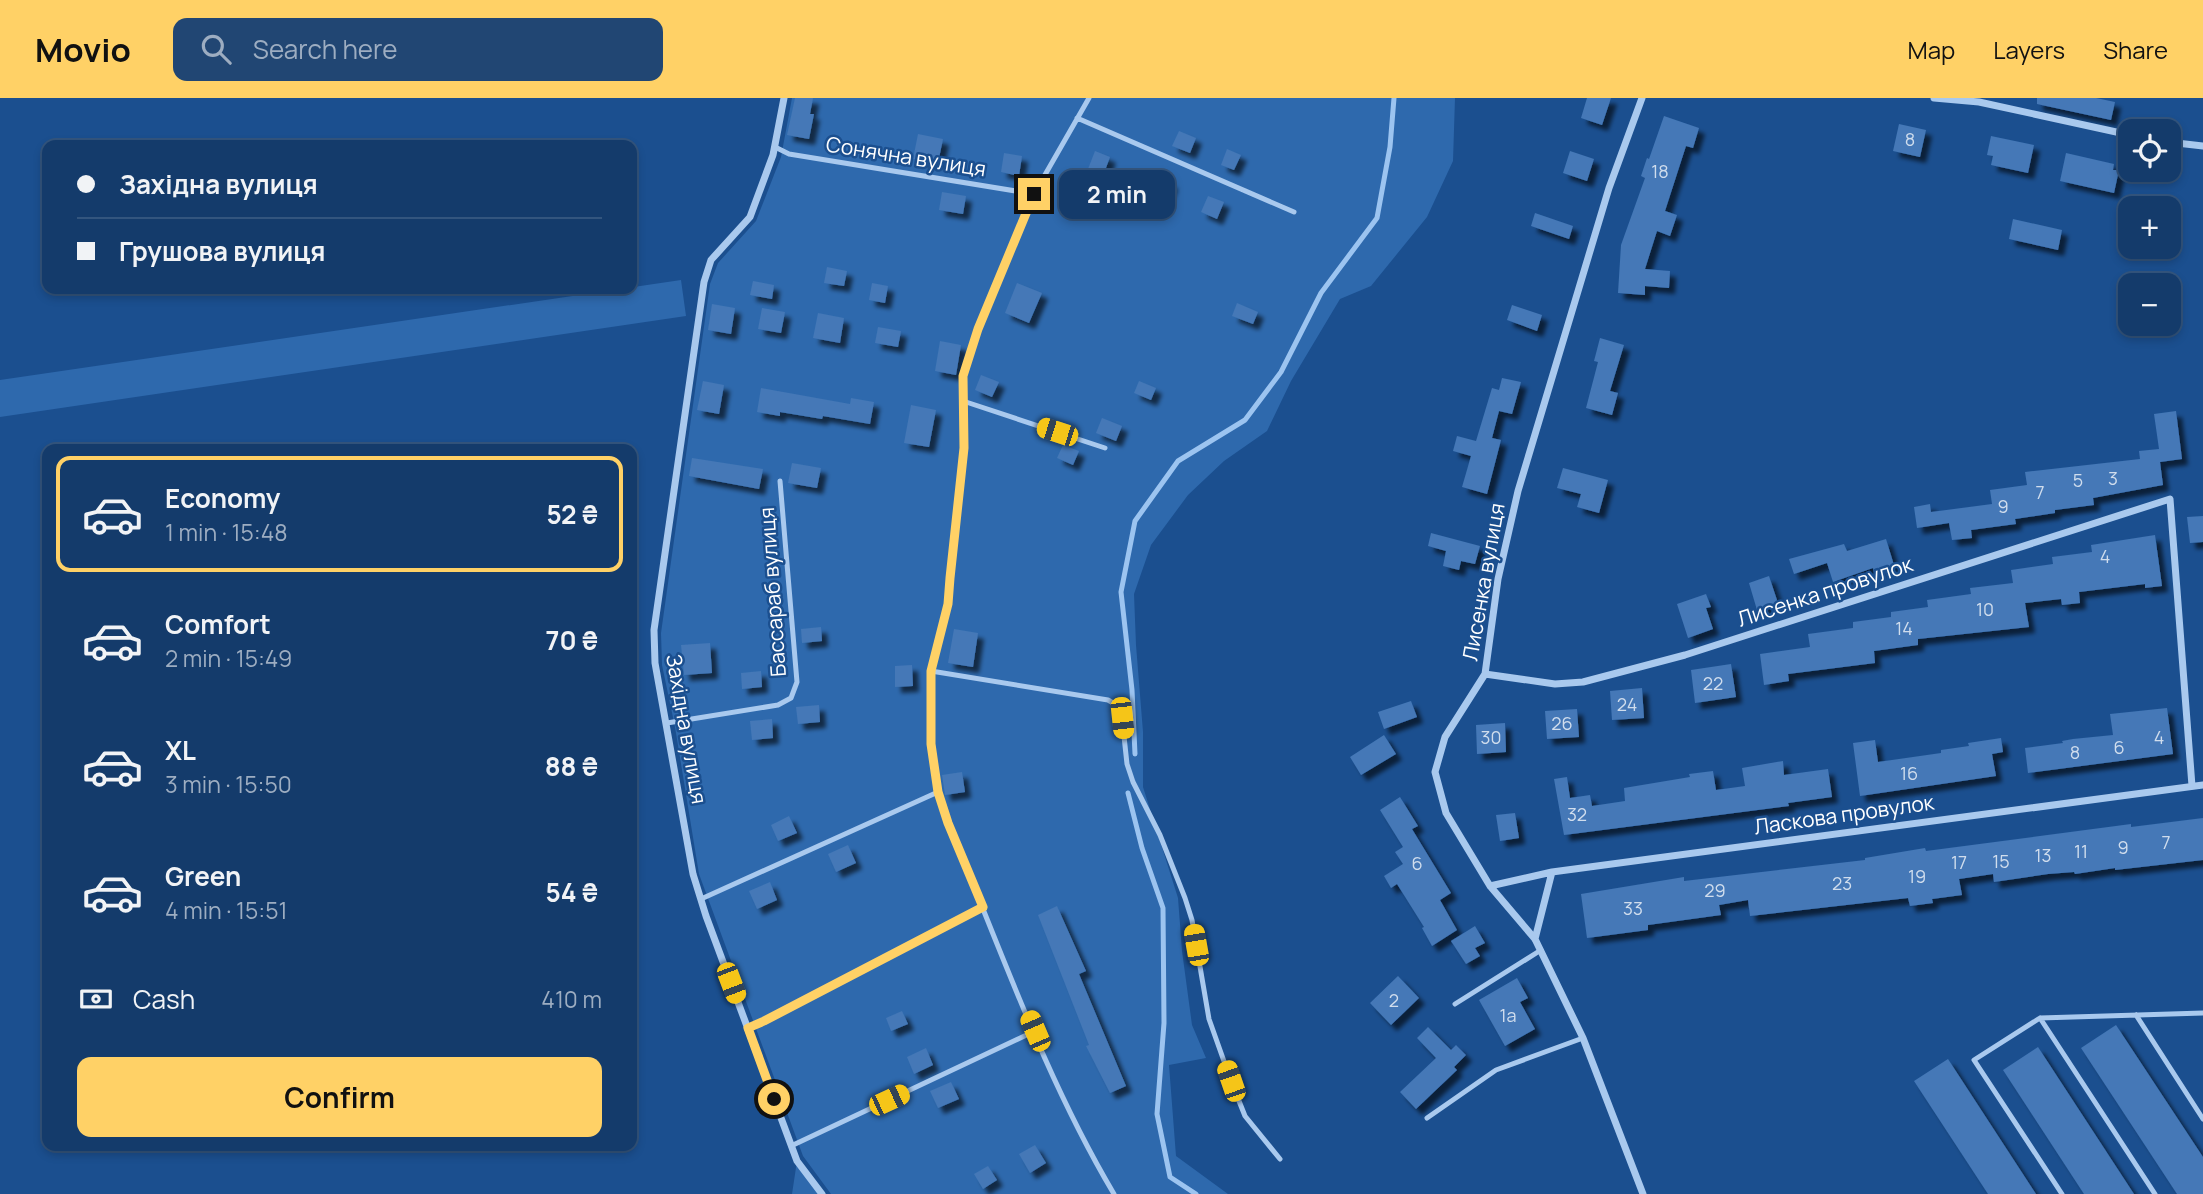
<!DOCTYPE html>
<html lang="en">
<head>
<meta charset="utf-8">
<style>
	:root { --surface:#143b6b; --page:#214673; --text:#f1f3f6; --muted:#9dadc1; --line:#33557e; --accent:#ffd166 }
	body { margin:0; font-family:Manrope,sans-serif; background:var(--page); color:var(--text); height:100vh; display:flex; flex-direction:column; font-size:26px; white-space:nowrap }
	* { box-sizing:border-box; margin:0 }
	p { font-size:23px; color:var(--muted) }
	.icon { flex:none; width:38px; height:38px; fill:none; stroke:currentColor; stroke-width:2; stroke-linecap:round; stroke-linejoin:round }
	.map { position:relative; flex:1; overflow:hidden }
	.side { position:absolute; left:42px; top:346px; width:595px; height:707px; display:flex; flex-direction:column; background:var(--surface); border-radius:14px; box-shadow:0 4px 10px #0003,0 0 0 2px var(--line) }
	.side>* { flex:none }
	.hud { position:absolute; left:42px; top:42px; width:595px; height:154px; border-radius:14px; box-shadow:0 4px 10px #0003,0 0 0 2px var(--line); display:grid; align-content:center; height:154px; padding:0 35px; background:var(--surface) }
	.buttons { position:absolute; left:2118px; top:21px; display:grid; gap:14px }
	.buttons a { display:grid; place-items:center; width:63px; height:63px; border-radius:14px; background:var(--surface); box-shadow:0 4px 10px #0003,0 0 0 2px var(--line); font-size:35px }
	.end { position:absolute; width:32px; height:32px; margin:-16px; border:9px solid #ffd166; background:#111; box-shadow:0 0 0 4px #111 }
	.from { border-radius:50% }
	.bubble { position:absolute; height:49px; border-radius:14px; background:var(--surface); box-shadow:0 4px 10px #0003,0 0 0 2px var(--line); font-size:23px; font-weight:700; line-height:49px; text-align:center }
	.car { position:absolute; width:21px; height:42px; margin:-21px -10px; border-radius:9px; box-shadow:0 0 5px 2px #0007; background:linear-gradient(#f5c518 24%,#345 0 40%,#f5c518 0 76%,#345 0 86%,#f5c518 0) }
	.hud b { display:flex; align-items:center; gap:24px; height:66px; font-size:26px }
	.hud b+b { border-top:2px solid var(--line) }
	.hud i { width:18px; height:18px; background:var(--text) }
	ul { padding:12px 0 0; list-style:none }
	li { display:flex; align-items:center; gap:21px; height:116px; margin:0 14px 10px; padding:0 21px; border:4px solid transparent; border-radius:14px }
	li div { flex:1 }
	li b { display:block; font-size:26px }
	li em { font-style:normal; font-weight:700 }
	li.current { border-color:var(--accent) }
	li>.icon { width:63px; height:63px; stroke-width:1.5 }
	.pay { display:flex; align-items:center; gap:18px; height:77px; padding:0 35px; font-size:26px }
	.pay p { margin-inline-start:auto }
	.button { display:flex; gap:14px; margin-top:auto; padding:14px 35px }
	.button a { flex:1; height:80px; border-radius:14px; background:var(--accent); color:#111; font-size:28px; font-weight:700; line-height:80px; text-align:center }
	header { display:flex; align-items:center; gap:42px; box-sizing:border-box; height:98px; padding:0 35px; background:var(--accent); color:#111 }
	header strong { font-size:33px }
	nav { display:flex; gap:38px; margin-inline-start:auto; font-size:24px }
	.search { width:490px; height:63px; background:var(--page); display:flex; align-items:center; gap:18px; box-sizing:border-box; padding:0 24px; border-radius:14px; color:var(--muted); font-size:26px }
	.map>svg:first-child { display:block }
	.green { fill:#2e69ad }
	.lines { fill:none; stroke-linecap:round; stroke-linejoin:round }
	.stream { stroke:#9cc4f0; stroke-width:5 }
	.building { fill:#4478b7; filter:url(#shadow) }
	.lane { stroke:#a9c9ee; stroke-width:5 }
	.street { stroke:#a9c9ee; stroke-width:7 }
	.route { stroke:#ffd166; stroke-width:9 }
	.labels { text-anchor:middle; stroke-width:5; stroke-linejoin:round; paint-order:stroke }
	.number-label { font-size:18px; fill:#d0dded }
	.street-label { font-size:21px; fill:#fff; stroke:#1b4f8f }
</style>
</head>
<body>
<header>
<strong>Movio</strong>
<div class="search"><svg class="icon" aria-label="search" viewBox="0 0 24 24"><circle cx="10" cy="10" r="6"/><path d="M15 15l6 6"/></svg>Search here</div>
<nav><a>Map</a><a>Layers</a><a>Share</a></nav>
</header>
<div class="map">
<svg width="2203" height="1096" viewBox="0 0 2203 1096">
	<defs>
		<filter id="shadow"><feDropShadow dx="6" dy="6" stdDeviation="2" flood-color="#0009"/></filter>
	</defs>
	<rect width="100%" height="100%" fill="#1b4f8f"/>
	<!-- green -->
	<path class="green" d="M792 0H1455L1453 63 1427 119 1371 188 1340 201 1291 283 1267 333 1224 363 1188 397 1151 447 1134 496 1136 547 1143 634V689L1178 800 1182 853 1192 927 1206 960 1169 967 1176 1058 1228 1096H831L803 1058 699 776 675 629 662 567 661 535 710 186 718 165 756 123 781 59Z
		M681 182 686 218 0 319V282Z
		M797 1063 822 1096H792Z"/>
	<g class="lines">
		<!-- stream -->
		<path class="stream" d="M1135 656 1132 592 1121 494 1135 423 1178 363 1245 322 1281 274 1321 195 1377 120 1390 49 1394 0
			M1128 695 1142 750 1163 810 1164 925 1157 1016 1170 1079 1196 1096"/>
	</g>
	<!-- building -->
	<path class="building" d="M795 0H813L810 16H814L809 41 787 37Z
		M1587 0H1611L1602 27 1581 20Z
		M2037 0H2096L2115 4 2111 22 2037 6Z
		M1664 18 1699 30 1693 50 1686 48 1665 113 1677 117 1670 138 1657 133 1645 171 1670 173 1669 190 1645 188V197L1618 195 1621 147 1645 80 1641 78 1647 60 1649 61Z
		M1899 26 1926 32 1920 59 1893 53Z
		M1179 33 1196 40 1190 55 1172 48Z
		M918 36 943 41 938 65 913 61Z
		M1991 38 2034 47 2028 75 1991 67 1993 58 1987 57Z
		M1227 51 1241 57 1234 72 1221 67Z
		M1095 53 1110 59 1103 78 1088 71Z
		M1570 53 1594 61 1587 83 1563 75Z
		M1004 55 1022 58 1019 78 1001 74Z
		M2066 55 2114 66 2113 72H2119L2114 95 2060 83Z
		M1154 78 1172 85 1164 106 1145 98Z
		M942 94 966 98 963 116 939 112Z
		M1208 98 1224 104 1217 121 1201 114Z
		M1535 115 1573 128 1569 141 1531 128Z
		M2013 121 2062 132 2058 152 2009 141Z
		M827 169 847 173 844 188 824 185Z
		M753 183 774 187 772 201 750 197Z
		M872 185 888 188 885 205 869 202Z
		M1017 185 1042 195 1029 225 1005 215Z
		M1237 205 1258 214 1253 226 1232 218Z
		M712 206 735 210 731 236 708 232Z
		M1512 207 1542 217 1537 233 1507 222Z
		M762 210 785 214 781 235 758 231Z
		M818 215 844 220 840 245 813 240Z
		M878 229 901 233 898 249 875 245Z
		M1600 240 1624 247 1610 293 1618 295 1612 317 1586 310 1598 264 1594 263Z
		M940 243 961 247 956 277 935 273Z
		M981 277 999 284 992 299 975 292Z
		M1502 280 1521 284 1512 316 1499 313 1492 340 1501 342 1487 396 1462 389 1471 358 1453 353 1457 338 1476 343 1492 290 1499 292Z
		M703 283 724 287 719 316 697 312Z
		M1139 283 1156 290 1151 302 1134 295Z
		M761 290 850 306 851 300 874 304 870 326 823 318 822 321 780 314V318L757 314Z
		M911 307 936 312 929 349 904 345Z
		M2176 313 2182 361 2160 364 2163 387 2093 400 2094 407 2055 412V415L2015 421 2016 426 1971 432 1972 440 1952 442 1949 425 1917 430 1914 409 1930 406 1931 414 1992 406 1990 392 2027 387 2025 374 2140 361 2139 353 2159 351 2154 316Z
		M1102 320 1122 328 1116 343 1096 335Z
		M1063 347 1079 353 1073 367 1057 360Z
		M692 360 763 371 759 391 689 378Z
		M792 365 821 370 817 390 788 385Z
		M1563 370 1608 382 1599 415 1577 409 1581 396 1557 390Z
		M2203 418V444L2190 445 2187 419Z
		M1431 435 1480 448 1475 466 1461 463 1459 472 1443 468 1446 453 1428 448Z
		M2155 437 2162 488 2145 490V486L2079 494 2080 505 2062 507 2061 501 2025 505 2029 529 1918 541V547L1874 553 1875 565 1788 576 1789 583 1764 587 1760 556 1810 549 1808 536 1853 530V524L1891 519V514L1928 509 1927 502 1971 496 1970 490 2013 485 2011 472 2053 466 2052 459 2092 454 2091 447Z
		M1886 441 1894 467 1874 474 1873 470 1833 484 1827 465 1794 476 1789 461 1844 446 1847 453Z
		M1769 478 1778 505 1757 512 1749 485Z
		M1706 496 1711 509 1706 510 1713 531 1688 540 1677 506Z
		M821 529 822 543 802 545 801 531Z
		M954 531 978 535 973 569 948 565Z
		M710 545 712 575 684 577 681 547Z
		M1731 566 1736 599 1695 605 1691 572Z
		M912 567 913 588 895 589V568Z
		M761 573 762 589 742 591 741 575Z
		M1642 590 1644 620 1612 622 1610 593Z
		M1411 603 1417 619 1384 631 1378 614Z
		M819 607 820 624 798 626 796 609Z
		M2167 610 2173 656 2028 675 2025 650 2063 645 2062 643 2073 641 2113 637 2110 616Z
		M1577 611 1579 639 1547 641 1545 613Z
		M772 621 773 640 752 642 750 623Z
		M1505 625 1506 654 1477 656 1476 627Z
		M1384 637 1396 656 1361 677 1350 659Z
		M2001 640 2003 654 1992 656 1996 678 1860 698 1853 645 1875 642 1878 664 1941 655V652L1969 648 1968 645Z
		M1783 663 1784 677 1828 671 1832 699 1788 705 1789 708 1564 737 1554 681 1567 679 1570 700 1590 697 1592 708 1625 703 1624 690 1690 679 1689 676 1713 673 1716 692 1745 688 1742 670Z
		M962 674 965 694 945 697 942 677Z
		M1400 699 1418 728 1412 731 1451 795 1440 802 1457 832 1432 848 1422 830 1424 829 1397 786 1391 790 1384 778 1403 766 1395 754 1403 749 1380 712Z
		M1515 715 1519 740 1500 743 1496 717Z
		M789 718 797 735 778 743 771 727Z
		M2203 720V762L2115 772V770L2075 776 2074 774 2048 776 1994 784 1993 776 1959 781 1962 797 1932 801 1933 805 1910 808 1908 800 1750 818 1748 802 1719 807 1721 817 1648 827V832L1587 840 1581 796 1684 779V783L1865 762V760L1925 750 1926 753 2131 726V729Z
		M848 747 856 765 836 774 828 756Z
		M770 784 777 802 757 811 749 793Z
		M1057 808 1086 873 1079 876 1126 988 1110 995 1086 948 1089 947 1038 817Z
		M1475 828 1485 845 1475 850 1480 858 1466 866 1451 843Z
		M1398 878 1419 900 1391 927 1370 905Z
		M1517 880 1528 900 1520 904 1535 931 1505 948 1479 902Z
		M902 913 908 926 891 933 886 920Z
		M2116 927 2203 1059V1096H2177L2081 950Z
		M1428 929 1451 952 1456 947 1466 957 1454 969 1457 972 1416 1011 1400 994 1436 960 1417 940Z
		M2038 949 2134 1096H2084L2003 972Z
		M926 950 933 967 914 976 907 959Z
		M1948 961 2036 1096H1988L1914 983Z
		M951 984 959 1001 938 1010 930 993Z
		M1035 1047 1046 1065 1030 1075 1019 1056Z
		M988 1068 997 1082 983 1091 974 1076Z"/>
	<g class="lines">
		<!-- lane -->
		<path class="lane" d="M1089 0 1034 96 978 231 963 278 965 350 948 506 931 573V646L938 694 948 725C1000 849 1045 980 1114 1096
			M1077 20 1294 114
			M775 49 789 56 1034 96
			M963 303 1105 350
			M931 573 1108 602 1118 608 1122 620 1127 666 1133 684 1160 737 1185 800 1192 822 1209 921 1231 983 1245 1018 1280 1061
			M667 625 778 607 791 600 797 584 780 383
			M701 801 938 694
			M1455 906 1541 852
			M2136 917 2203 1021
			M2040 920 2155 1096
			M748 930 764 923 983 809
			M1427 1020 1496 972 1583 940
			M791 1048 1035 933
			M2062 1096 1974 962 2040 920 2203 915"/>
		<!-- street -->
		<path class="street" d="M784 0 773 57 750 119 711 162 704 184 654 532 655 565 693 776 706 818 797 1063 822 1096
			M1642 0 1609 90 1518 393 1498 481 1485 576 1445 639 1435 674 1446 715 1490 788 1535 841 1583 940 1643 1096
			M1934 0 1979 4 2130 37
			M2168 44 2203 48
			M1485 576 1555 586 1583 584 1685 557 2170 401 2192 688
			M1490 788 1552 774 2203 687
			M1535 841 1552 774"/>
	</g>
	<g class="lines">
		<!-- route -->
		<path class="route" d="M774 1001 748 930 764 923 983 809 948 725 938 694 931 646V573L948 506 950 480 964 350 963 278 978 231 1034 96"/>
	</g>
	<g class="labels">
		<!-- number labels -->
		<g class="number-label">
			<text x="1910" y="48">8</text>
			<text x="1660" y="80">18</text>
			<text x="2113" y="387">3</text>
			<text x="2078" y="389">5</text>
			<text x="2040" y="401">7</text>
			<text x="2003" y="415">9</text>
			<text x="2105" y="465">4</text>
			<text x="1985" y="518">10</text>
			<text x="1904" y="537">14</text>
			<text x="1713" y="592">22</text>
			<text x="1627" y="613">24</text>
			<text x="1562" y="632">26</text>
			<text x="1491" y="646">30</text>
			<text x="2159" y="646">4</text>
			<text x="2119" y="656">6</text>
			<text x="2075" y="661">8</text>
			<text x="1909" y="682">16</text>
			<text x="1577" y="723">32</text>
			<text x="2166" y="751">7</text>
			<text x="2123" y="756">9</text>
			<text x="2081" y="760">11</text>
			<text x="2043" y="764">13</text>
			<text x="2001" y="770">15</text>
			<text x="1959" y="771">17</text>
			<text x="1417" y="772">6</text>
			<text x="1917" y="785">19</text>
			<text x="1842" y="792">23</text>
			<text x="1715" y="799">29</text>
			<text x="1633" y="817">33</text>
			<text x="1394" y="909">2</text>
			<text x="1508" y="924">1а</text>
		</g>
		<!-- street labels -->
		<g class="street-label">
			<text transform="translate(906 59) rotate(9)" y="7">Сонячна вулиця</text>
			<text transform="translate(1484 484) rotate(-80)" y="7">Лисенка вулиця</text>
			<text transform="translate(773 494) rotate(-94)" y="7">Бассараб вулиця</text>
			<text transform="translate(1825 494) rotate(-18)" y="7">Лисенка провулок</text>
			<text transform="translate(686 631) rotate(80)" y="7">Західна вулиця</text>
			<text transform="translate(1844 717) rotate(-8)" y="7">Ласкова провулок</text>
		</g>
	</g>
</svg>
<div class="buttons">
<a><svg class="icon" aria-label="locate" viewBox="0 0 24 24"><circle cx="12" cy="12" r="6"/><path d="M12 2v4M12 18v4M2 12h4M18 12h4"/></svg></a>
<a>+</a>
<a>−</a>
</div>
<i class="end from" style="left:774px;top:1001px"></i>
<i class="end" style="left:1034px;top:96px"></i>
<div class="bubble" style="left:1059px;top:72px;width:116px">2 min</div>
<i class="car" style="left:1057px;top:334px;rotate:288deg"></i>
<i class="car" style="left:1122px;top:620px;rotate:174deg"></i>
<i class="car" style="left:1196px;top:847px;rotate:350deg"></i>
<i class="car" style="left:731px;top:885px;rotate:159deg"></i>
<i class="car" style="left:1035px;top:933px;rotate:337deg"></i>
<i class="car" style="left:1231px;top:983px;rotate:341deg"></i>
<i class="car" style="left:889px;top:1002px;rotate:65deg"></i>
<div class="hud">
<b><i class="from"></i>Західна вулиця</b>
<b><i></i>Грушова вулиця</b>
</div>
<section class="side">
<ul>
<li class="current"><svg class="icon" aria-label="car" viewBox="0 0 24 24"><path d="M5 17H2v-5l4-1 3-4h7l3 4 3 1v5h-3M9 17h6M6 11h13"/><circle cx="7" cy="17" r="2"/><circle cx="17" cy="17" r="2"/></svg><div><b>Economy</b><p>1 min · 15:48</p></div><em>52 ₴</em></li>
<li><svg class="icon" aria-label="car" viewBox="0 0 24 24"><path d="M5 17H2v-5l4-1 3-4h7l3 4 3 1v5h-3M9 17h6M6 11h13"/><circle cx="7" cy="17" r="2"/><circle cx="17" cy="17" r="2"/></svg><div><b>Comfort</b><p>2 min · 15:49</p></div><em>70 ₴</em></li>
<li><svg class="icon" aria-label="car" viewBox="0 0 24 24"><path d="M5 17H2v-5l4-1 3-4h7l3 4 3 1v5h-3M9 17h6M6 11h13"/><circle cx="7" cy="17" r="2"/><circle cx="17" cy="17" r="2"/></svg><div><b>XL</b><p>3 min · 15:50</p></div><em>88 ₴</em></li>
<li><svg class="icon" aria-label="car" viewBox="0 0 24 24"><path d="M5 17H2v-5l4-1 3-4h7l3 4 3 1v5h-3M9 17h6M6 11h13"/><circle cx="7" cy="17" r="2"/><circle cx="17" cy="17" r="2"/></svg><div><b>Green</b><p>4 min · 15:51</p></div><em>54 ₴</em></li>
</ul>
<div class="pay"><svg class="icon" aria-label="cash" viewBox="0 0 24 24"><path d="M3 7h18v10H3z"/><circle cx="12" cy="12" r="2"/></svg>Cash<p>410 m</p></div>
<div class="button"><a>Confirm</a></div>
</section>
</div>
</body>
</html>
